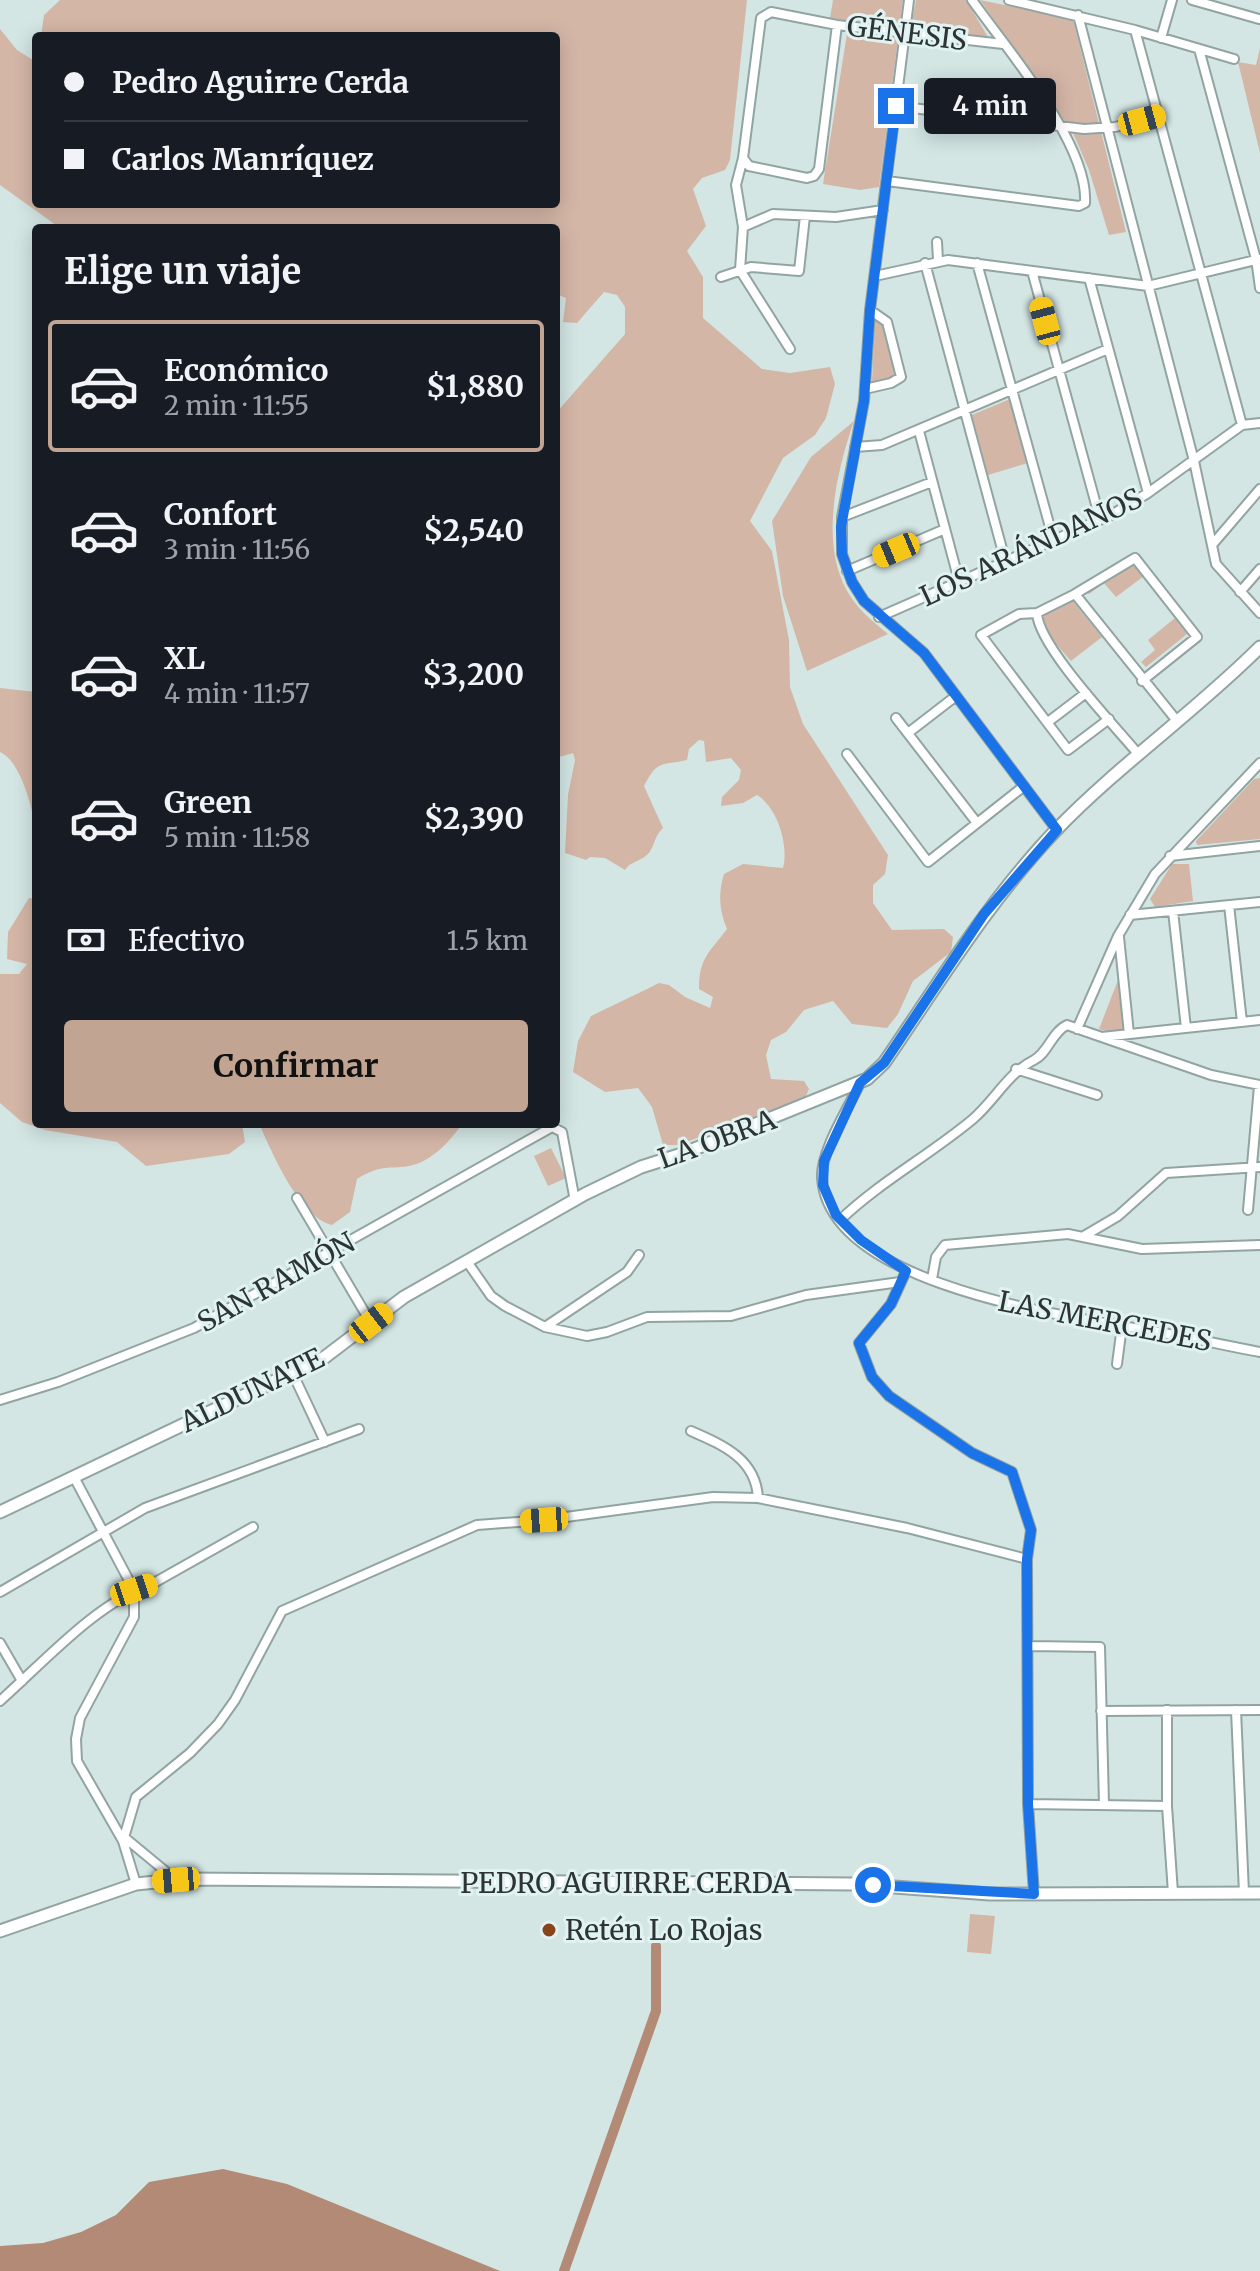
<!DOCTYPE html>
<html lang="es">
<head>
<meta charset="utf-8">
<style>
	:root { --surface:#171b24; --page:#242831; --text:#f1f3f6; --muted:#9ea1a6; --line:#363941; --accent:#c2a493 }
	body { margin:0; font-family:Merriweather,serif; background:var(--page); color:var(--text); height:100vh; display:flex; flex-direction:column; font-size:30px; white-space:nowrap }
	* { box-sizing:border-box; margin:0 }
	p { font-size:26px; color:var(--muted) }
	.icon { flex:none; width:44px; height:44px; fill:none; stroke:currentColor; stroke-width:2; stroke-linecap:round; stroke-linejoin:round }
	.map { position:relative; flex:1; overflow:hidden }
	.side { position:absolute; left:32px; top:224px; width:528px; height:904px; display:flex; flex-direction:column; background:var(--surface); border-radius:8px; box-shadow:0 4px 20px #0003 }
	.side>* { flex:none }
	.guide { position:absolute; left:32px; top:32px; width:528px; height:176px; border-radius:8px; box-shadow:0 4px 20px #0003; display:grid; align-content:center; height:176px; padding:0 32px; background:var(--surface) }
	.end { position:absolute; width:36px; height:36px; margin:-18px; border:10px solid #1a73e8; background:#fff; box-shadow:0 0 0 4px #fff }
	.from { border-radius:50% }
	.bubble { position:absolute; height:56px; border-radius:8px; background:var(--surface); box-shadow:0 4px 20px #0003; font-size:26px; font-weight:700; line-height:56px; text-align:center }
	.car { position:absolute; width:24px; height:48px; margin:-24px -12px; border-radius:10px; box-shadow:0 0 6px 2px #0007; background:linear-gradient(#f5c518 24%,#345 0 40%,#f5c518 0 76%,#345 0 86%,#f5c518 0) }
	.guide b { display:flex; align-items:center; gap:28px; height:76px; font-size:30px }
	.guide b+b { border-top:2px solid var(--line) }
	.guide i { width:20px; height:20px; background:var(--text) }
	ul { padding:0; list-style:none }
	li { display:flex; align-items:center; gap:24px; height:132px; margin:0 16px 12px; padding:0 16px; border:4px solid transparent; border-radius:8px }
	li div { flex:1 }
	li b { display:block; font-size:30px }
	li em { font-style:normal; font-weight:700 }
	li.on { border-color:var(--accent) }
	li>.icon { width:72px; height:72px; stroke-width:1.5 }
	h2 { padding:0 32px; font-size:36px; line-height:96px }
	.pay { display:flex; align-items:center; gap:20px; height:88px; padding:0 32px; font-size:30px }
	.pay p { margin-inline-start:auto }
	.button { display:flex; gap:16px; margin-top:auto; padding:16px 32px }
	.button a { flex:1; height:92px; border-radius:8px; background:var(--accent); color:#111; font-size:32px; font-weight:700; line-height:92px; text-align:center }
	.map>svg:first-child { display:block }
	.green { fill:#d4b6a7 }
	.water { fill:#b28a75 }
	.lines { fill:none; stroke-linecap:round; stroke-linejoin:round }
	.canal { stroke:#b28a75; stroke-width:10 }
	.street-casing { stroke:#92a4a2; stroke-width:12 }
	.secondary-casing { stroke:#92a4a2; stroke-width:15 }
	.street { stroke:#fff; stroke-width:8 }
	.secondary { stroke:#fff; stroke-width:11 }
	.route { stroke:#1a73e8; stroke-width:10 }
	.poi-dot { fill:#89441a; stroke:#e0f3f2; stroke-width:3 }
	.labels { text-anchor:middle; stroke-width:6; stroke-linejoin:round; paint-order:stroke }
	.street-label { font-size:28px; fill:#2d3433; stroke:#e0f3f2 }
	.poi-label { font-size:28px; fill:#2d3433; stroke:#e0f3f2; text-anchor:start }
</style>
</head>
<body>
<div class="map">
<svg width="1260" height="2271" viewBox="0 0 1260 2271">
	<rect width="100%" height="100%" fill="#d3e6e4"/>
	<!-- green -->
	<path class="green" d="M60 0H747L730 160 725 170 702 178 693 189 706 226 687 251 703 277V318L762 369 790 373 830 367 835 384 826 418 815 435 783 458 750 521 772 551 789 640 790 687 803 724 888 855 885 874 873 885V903L892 930 944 929 953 937 951 952 913 981 898 1014 887 1028 852 1024 833 1001 804 1010 786 1032 771 1040 766 1055 771 1079 804 1081 809 1089 805 1098 678 1145H663L652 1107 638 1088 605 1092 573 1072 578 1041 591 1016 649 988 659 983 669 985 685 997 710 1008 713 997 699 989C699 958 709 953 727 929 719 910 718 894 724 874L743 864 783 868C789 846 778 808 757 795L743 803 721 806 722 797 739 780 741 770 731 758 706 762 704 741 699 740 689 749 687 760C661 766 658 759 644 786L663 828C653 837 655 848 647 855 639 862 631 861 625 870L605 858 590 857 586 860 565 853 568 795 575 760 573 753 556 758V413L625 334V307L617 295 604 292 577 323 563 322 566 298 556 294V228H60L0 185V29L17 50 36 62V204H556V36H41L44 15Z
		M833 0H903L879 187 860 190 823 184 849 21 830 18Z
		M916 0H966L988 37 915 29 911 25Z
		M980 0 1073 19 1126 232 1109 235 1089 170 1073 133Z
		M1260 48V153L1238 62 1256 65Z
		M875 317 884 321 897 371 896 376 876 385 872 381Z
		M1010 399 1028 463 988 475 972 415Z
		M854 421C836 473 817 551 853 600 862 613 876 624 888 634L807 671 783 596 772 521 811 457Z
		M1133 561 1144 576 1116 597 1104 583 1089 594 1080 588Z
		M1071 599 1102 637 1071 661 1041 627 1039 617 1043 612Z
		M1175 618 1187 634 1146 667 1141 662 1155 650 1148 640Z
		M0 688 36 692V832C33 810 21 761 0 752Z
		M1260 778V839L1197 845 1196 841 1254 779Z
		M1172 864H1189L1193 901 1155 907 1150 899Z
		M29 898 36 899V1124H242L245 1142 229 1154 146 1166 117 1142 45 1130 22 1122 0 1103V974H19L27 964 7 959 8 932Z
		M1120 975 1125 1032 1112 1033 1099 1029Z
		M250 1124H462C451 1140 433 1160 413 1165 388 1171 385 1162 357 1179L350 1212 332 1225C300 1217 274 1157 261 1128Z
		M551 1148 566 1178 548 1186 534 1156Z
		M970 1914 995 1916 991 1954 967 1952Z"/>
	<!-- water -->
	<path class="water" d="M223 2169 287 2184 500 2271H0V2246L43 2243 81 2232 116 2215 149 2182Z"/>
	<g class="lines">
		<!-- canal -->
		<path class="canal" d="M564 2271 656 2011V1946"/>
		<defs>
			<path id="street" d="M909 0 870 310 864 401 842 517V554L852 582 864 601 924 653 1057 830
				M1009 0 1135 30 1234 59
				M1192 0 1259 19
				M1078 15 1194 461 1216 564 1260 613
				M1135 30 1242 425
				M1161 38 1172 0
				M1199 49 1256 259 1260 288
				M896 106 1084 129 1115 127 1158 116
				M743 158 749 166 807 178 814 176 819 169 837 25
				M887 181 1079 206 1085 203C1089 144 1006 48 972 0
				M743 227 773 214 836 217 883 210
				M937 242 938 260
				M925 263 1005 560
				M977 263 1053 538
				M1032 271 1100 519
				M875 276 948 260 1148 286 1260 259
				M721 277 751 267 799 271 805 216
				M1089 278 1148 493
				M790 349 740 270 743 227 736 185 743 158 761 18 771 12 837 25 1003 44
				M865 389 891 383 901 377 887 322 870 310
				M919 431 959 581
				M855 447 882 445 1108 349
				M842 517 932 482
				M1212 545 1260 489
				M847 571 945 529
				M1240 592 1260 569
				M1075 594 1135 558 1197 637 1142 681
				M1037 613 1019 614 981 635 1068 750 1109 719
				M879 617 1113 514 1148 493 1242 425 1260 423
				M896 718 977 823
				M1048 722 1086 693
				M908 733 956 696
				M847 754 928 862 1024 786
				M1139 755C1116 727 1038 646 1037 613L1075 594 1177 721
				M1170 856 1260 846
				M1229 905 1242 1022
				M1173 911 1186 1028
				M1130 915 1260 902
				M1119 937 1129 1034
				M1077 1029 1118 936 1155 874 1260 763
				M1102 1037 1260 1020
				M1016 1069 1097 1095
				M860 1083C849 1107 820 1152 822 1178 829 1285 1066 1316 1146 1330 1184 1336 1222 1345 1260 1352
				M297 1198 371 1323
				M1248 1210 1259 1086
				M840 1220C881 1181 930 1155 973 1119 995 1100 1008 1073 1034 1060 1048 1053 1052 1032 1067 1025L1211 1075 1260 1085
				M1084 1236 1118 1216 1166 1173 1260 1167
				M468 1263 491 1296 505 1306 545 1327 587 1336 607 1332 647 1317 731 1316 806 1295 900 1282
				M906 1271 891 1304 859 1343 872 1377 889 1396 972 1453 1012 1472 1031 1530 1027 1559 1028 1804 1034 1894
				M932 1279 936 1257 945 1245 1068 1234 1142 1249 1260 1245
				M545 1327 627 1272 639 1255
				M1117 1364 1122 1326
				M293 1374 325 1442
				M0 1400 58 1382 194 1328 552 1127 562 1132 575 1201
				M691 1431C723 1445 756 1459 758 1498
				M74 1477 134 1590V1617L80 1718 76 1739 77 1761 123 1841 136 1884
				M0 1592 145 1508 359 1429
				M0 1643 22 1681
				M1029 1646 1100 1647 1104 1804
				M0 1701C43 1663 97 1602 152 1584L253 1527
				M1167 1710V1806L1173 1893
				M1236 1710 1244 1893
				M1101 1711 1260 1710
				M1028 1804 1167 1806
				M124 1837 176 1880
				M123 1841 136 1797 190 1753 218 1724 235 1700 282 1611 477 1525 544 1520 713 1497 758 1498 907 1528 1027 1559"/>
			<path id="secondary" d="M0 1512 325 1357 404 1297 585 1194 641 1167 682 1154 867 1079 884 1063C939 983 989 900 1057 829 1120 764 1196 711 1260 647
				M0 1931 136 1884 185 1879 853 1884 990 1894 1260 1893"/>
		</defs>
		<!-- street casing -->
		<use href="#street" class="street-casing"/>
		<!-- secondary casing -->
		<use href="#secondary" class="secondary-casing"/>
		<!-- street -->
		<use href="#street" class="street"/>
		<!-- secondary -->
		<use href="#secondary" class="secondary"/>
	</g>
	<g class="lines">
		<!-- route -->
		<path class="route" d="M873 1885 1034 1894 1028 1804 1027 1559 1031 1530 1012 1472 972 1453 889 1396 872 1377 859 1343 891 1304 906 1271 861 1240 836 1215 823 1185 824 1161 860 1083 884 1063 984 914 1057 830 924 653 864 601 852 582 842 554 841 527 864 401 870 310 896 106"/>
	</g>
	<!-- markers -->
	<circle class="poi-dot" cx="549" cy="1930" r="8"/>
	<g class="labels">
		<!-- street labels -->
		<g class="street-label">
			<text transform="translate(907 33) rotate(7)" y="10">GÉNESIS</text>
			<text transform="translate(1031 547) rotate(-25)" y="10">LOS ARÁNDANOS</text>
			<text transform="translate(717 1139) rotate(-20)" y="10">LA OBRA</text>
			<text transform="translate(276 1282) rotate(-29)" y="10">SAN RAMÓN</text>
			<text transform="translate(1105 1321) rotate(11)" y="10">LAS MERCEDES</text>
			<text transform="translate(252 1390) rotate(-26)" y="10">ALDUNATE</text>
			<text x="626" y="1893">PEDRO AGUIRRE CERDA</text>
		</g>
		<!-- poi labels -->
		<g class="poi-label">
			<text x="565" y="1940">Retén Lo Rojas</text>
		</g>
	</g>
</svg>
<i class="end from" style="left:873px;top:1885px"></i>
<i class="end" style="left:896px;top:106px"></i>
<div class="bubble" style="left:924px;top:78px;width:132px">4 min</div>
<i class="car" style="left:1142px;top:120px;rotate:75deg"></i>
<i class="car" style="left:1045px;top:321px;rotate:345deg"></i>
<i class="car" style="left:896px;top:550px;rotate:247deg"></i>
<i class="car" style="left:371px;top:1323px;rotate:52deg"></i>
<i class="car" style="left:544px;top:1520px;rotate:266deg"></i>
<i class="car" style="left:134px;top:1590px;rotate:72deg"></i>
<i class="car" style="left:176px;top:1880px;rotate:265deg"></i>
<div class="guide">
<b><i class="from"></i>Pedro Aguirre Cerda</b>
<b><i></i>Carlos Manríquez</b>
</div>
<section class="side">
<h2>Elige un viaje</h2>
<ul>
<li class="on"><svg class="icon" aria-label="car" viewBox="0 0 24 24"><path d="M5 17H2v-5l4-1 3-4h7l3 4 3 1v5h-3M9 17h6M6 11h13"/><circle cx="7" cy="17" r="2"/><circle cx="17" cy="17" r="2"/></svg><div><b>Económico</b><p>2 min · 11:55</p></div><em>$1,880</em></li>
<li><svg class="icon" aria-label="car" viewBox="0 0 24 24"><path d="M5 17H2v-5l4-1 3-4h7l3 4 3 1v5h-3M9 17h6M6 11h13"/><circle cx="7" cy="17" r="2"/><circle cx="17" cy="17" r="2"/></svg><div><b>Confort</b><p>3 min · 11:56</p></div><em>$2,540</em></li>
<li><svg class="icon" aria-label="car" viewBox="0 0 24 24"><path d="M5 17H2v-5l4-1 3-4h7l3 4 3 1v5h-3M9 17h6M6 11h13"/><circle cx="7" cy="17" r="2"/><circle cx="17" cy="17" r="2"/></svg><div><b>XL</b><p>4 min · 11:57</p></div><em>$3,200</em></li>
<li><svg class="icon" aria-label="car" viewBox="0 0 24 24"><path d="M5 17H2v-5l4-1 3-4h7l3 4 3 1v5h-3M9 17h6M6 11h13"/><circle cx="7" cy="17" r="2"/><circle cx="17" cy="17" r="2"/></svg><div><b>Green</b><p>5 min · 11:58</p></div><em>$2,390</em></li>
</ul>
<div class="pay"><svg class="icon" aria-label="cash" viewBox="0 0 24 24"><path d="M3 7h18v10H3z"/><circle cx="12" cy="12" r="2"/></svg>Efectivo<p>1.5 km</p></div>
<div class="button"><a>Confirmar</a></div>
</section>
</div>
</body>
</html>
